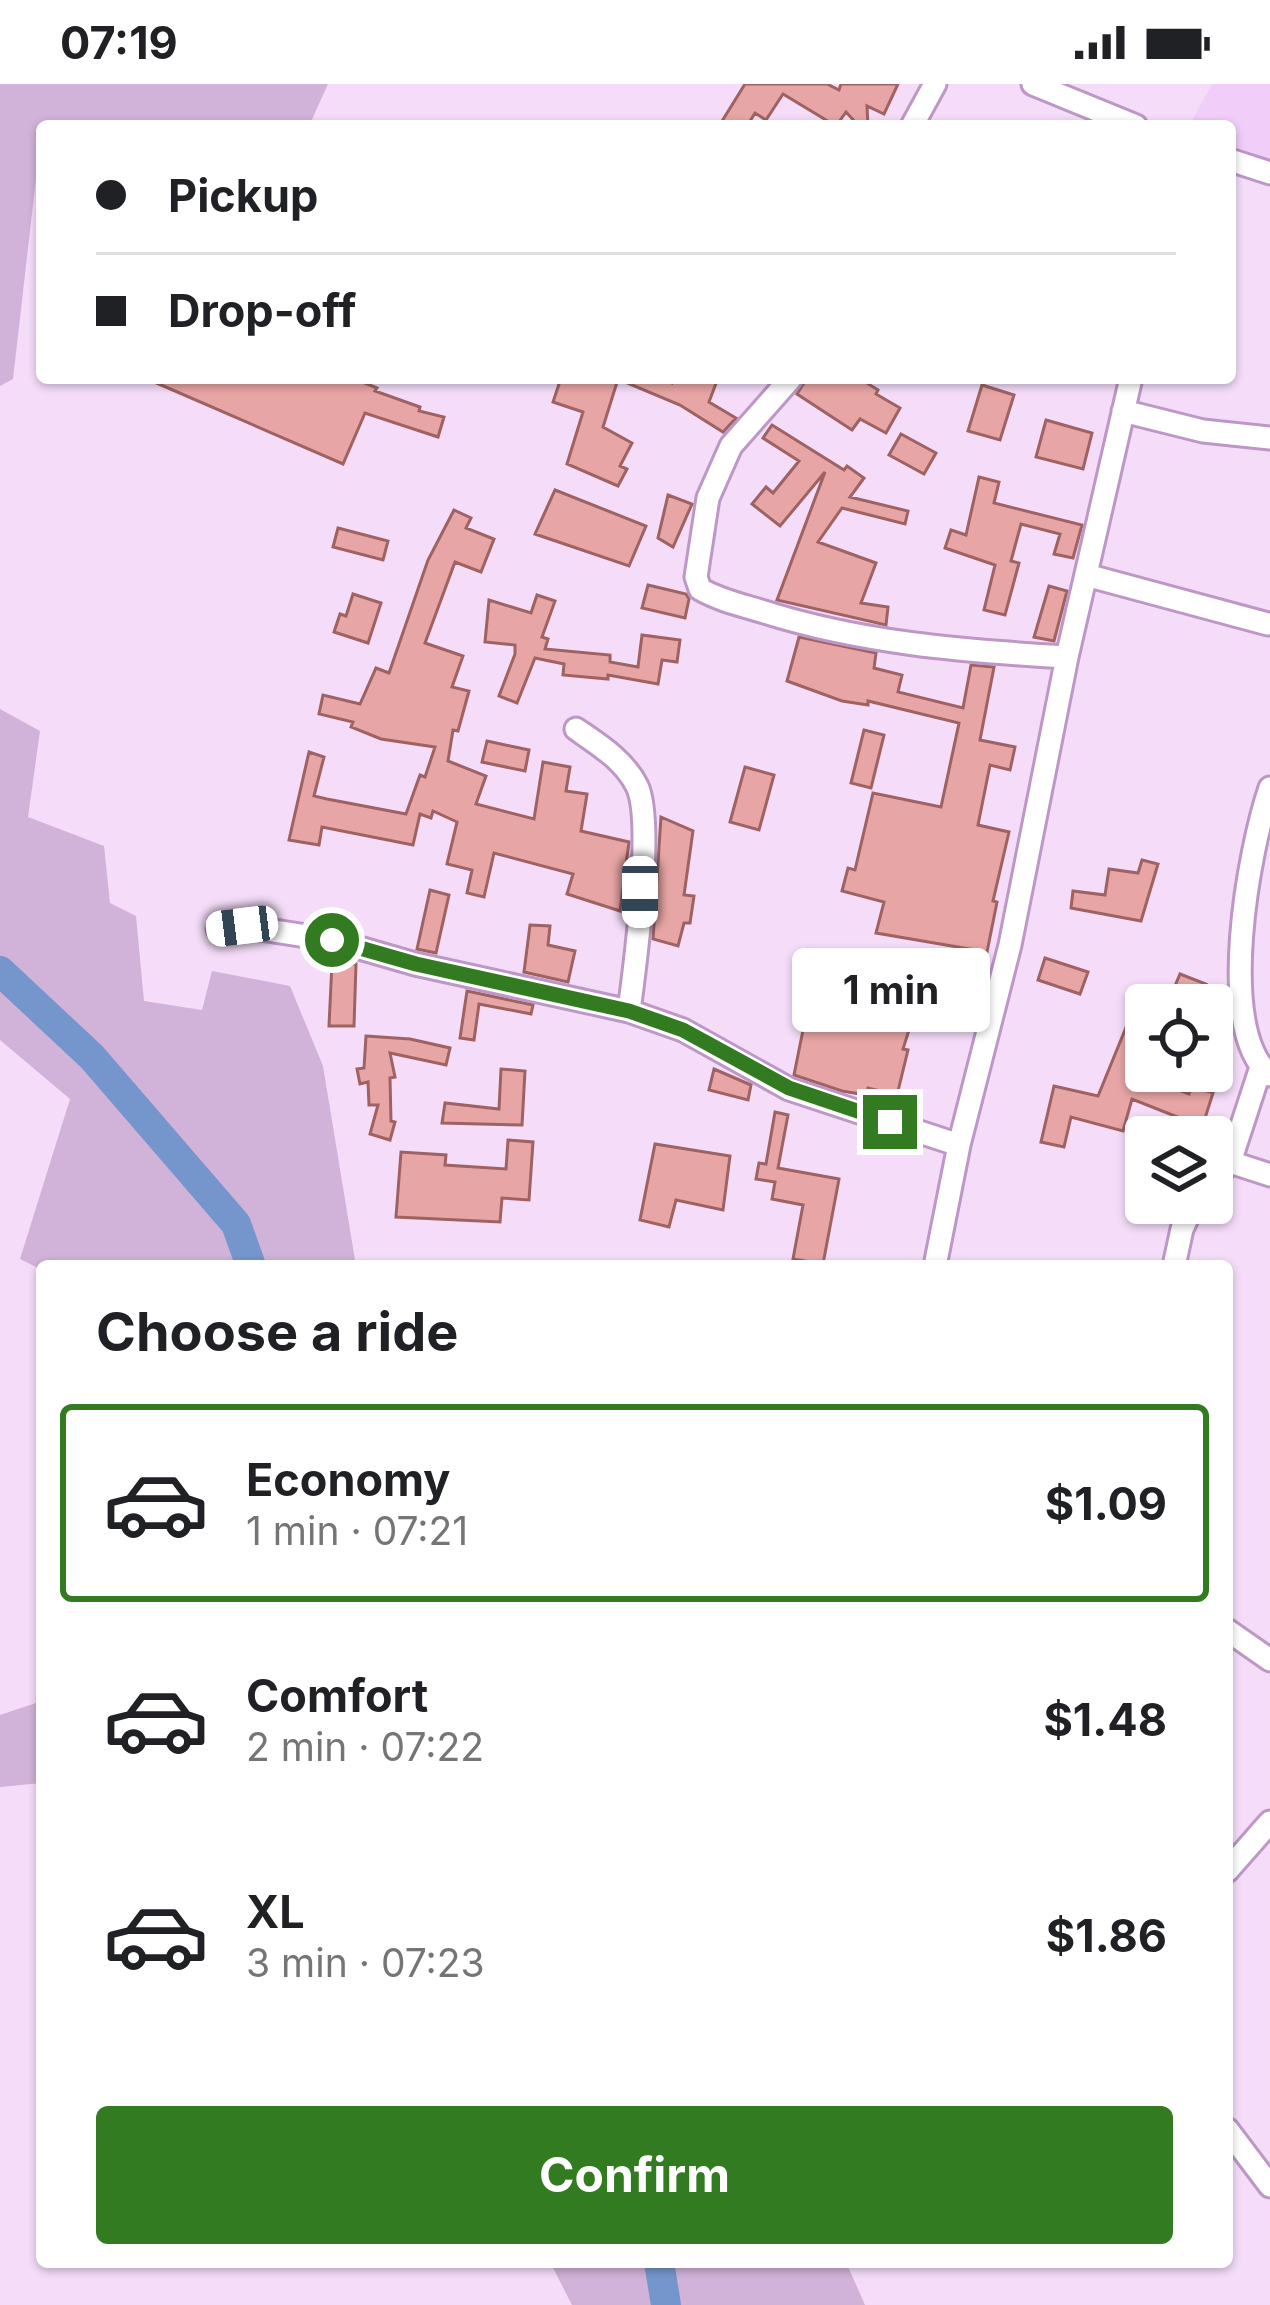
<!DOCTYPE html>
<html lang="en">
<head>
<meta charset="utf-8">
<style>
	:root { --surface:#fff; --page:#f6f6f6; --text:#202124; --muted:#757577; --line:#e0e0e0; --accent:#327b20 }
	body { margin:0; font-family:Inter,sans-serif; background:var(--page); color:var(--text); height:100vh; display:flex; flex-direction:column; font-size:45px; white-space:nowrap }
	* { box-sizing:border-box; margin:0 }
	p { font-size:39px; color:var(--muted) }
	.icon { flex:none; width:66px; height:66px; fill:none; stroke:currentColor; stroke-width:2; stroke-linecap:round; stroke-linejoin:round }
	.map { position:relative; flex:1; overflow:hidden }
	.side { position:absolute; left:36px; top:1176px; width:1197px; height:1008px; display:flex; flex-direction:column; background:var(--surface); border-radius:12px; box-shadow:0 3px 9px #0004 }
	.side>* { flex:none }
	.banner { position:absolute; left:36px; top:36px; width:1200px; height:264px; border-radius:12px; box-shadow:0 3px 9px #0004; display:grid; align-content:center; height:264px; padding:0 60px; background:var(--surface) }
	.controls { position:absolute; left:1125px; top:900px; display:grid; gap:24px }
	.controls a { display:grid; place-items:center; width:108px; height:108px; border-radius:12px; background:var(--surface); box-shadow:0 3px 9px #0004; font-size:60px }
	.end { position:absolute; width:54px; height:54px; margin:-27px; border:15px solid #327b20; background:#fff; box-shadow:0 0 0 6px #fff }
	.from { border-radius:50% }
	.bubble { position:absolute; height:84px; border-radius:12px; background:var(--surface); box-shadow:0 3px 9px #0004; font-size:39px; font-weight:700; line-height:84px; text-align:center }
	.car { position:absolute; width:36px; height:72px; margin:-36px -18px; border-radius:15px; box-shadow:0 0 9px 3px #0007; background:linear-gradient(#fff 24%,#345 0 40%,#fff 0 76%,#345 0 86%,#fff 0) }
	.banner b { display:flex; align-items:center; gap:42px; height:114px; font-size:45px }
	.banner b+b { border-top:3px solid var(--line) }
	.banner i { width:30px; height:30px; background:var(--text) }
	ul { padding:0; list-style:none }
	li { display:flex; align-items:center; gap:36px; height:198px; margin:0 24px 18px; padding:0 36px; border:6px solid transparent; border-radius:12px }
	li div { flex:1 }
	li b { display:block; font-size:45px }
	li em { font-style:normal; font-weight:700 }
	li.selected { border-color:var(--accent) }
	li>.icon { width:108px; height:108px; stroke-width:1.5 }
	h2 { padding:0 60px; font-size:54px; line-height:144px }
	.primary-button { display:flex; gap:24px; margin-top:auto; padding:24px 60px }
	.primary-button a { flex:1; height:138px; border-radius:12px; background:var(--accent); color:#fff; font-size:48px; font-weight:700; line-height:138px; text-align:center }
	.status { display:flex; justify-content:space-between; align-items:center; height:84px; padding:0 60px; background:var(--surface); direction:ltr }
	.status svg { height:33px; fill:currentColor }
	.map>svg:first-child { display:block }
	.built { fill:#f1cdf9 }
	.green { fill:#d1b2d8 }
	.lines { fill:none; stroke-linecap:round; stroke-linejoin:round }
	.river { stroke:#7596cc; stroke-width:30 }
	.building { fill:#e7a6a5; stroke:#9e6262; stroke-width:3 }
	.minor-casing { stroke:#bd97c5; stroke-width:27 }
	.minor { stroke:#fff; stroke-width:21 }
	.route { stroke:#327b20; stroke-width:15 }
</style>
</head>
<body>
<div class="status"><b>07:19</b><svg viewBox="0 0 49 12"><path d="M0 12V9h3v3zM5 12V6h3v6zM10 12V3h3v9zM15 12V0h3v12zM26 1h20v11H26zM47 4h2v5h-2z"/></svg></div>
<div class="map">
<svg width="1270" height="2221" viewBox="0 0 1270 2221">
	<rect width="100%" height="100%" fill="#f5ddfa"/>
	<!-- built -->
	<path class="built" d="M1212 0H1270V75L1230 61V42H1189Z"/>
	<!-- green -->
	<path class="green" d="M0 0H328L309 42H58L47 38 42 42 13 295 0 302Z
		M0 625 40 647 28 733 104 762 110 819 136 832 144 917 202 926 212 887 290 902 323 982 356 1182H42V1186L20 1175 70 1015 0 956Z
		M42 1617V1699L0 1703V1631Z
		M550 2178H846L865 2221H572Z"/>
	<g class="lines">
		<!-- river -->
		<path class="river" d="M0 887 92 973 236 1140 251 1182
			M659 2178 666 2221"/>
	</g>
	<!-- building -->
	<path class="building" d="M745 0H827L839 6 841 0H898L884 30 867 22 868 42H859L846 28 836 42 783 10 766 36 755 29 747 42H719Z
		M145 294H353L377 304 375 307 420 323 419 327 444 333 438 353 365 329 343 380Z
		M561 294H661L672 299 675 294H718L709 318 736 334 723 348 680 321 618 295 603 343 632 359 620 382 627 385 618 402 567 380 583 328 553 318Z
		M807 294H859L878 306 876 310 900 324 886 349 860 335 852 346 797 310Z
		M982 301 1014 311 1000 356 968 347Z
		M1046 336 1092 349 1083 385 1036 373Z
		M772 341 844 386 847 382 864 394 850 413 908 427 905 440 842 424 818 458 876 479 861 519 888 523 886 541 777 516 825 388 780 442 752 420 766 403 773 409 799 377 763 354Z
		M901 350 936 369 924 390 889 371Z
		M979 393 999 398 994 419 1082 441 1073 474 1054 470 1060 450 1021 440 1011 477 1019 479 1005 531 984 526 995 481 945 464 951 446 966 451Z
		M555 406 646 442 629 482 535 450Z
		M668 411 692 420 673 463 658 454Z
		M454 426 471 434 466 444 494 455 481 488 455 478 425 559 463 572 452 603 469 607 458 647 453 646 448 677 486 692 476 720 534 735 543 678 570 683 566 707 587 710 581 747 629 758 620 827 567 810 573 790 494 769 484 813 467 809 472 786 447 780 457 738 433 727 431 734 420 730 413 761 322 743 319 761 289 756 309 668 324 673 314 712 327 715 406 730 420 691 425 693 435 663 381 655 351 643 353 638 319 630 323 611 360 620 376 584 389 589 428 476Z
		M338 444 388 457 383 476 333 463Z
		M648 501 686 510 689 515 685 534 642 524Z
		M1049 502 1067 507 1054 557 1034 553Z
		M353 510 381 519 368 559 334 548 340 530 346 532Z
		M537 511 555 517 542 553 548 555 545 565 610 571V578L638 583 642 551 680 556 677 578 662 576 658 600 608 591V595L563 591 564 580 535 574 517 619 499 612 515 570V561L485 558 489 516 531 529Z
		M799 553 876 569 874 584 902 591 898 608 963 624 971 581 994 583 980 656 1015 663 1010 686 990 681 978 741 1009 748 993 817 997 818 987 868 876 849 884 818 842 807 848 784 855 786 873 709 941 723 959 639 868 617V621L842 617 787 597Z
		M864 646 884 651 871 704 851 699Z
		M487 657 529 666 525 687 482 678Z
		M745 683 774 691 759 746 730 738Z
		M661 733 693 747 684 811 694 812 690 839H684L678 862 653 855Z
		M1142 776 1158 780 1141 837 1071 824 1073 807 1105 811 1109 785 1138 789Z
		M430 806 449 811 436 869 417 865Z
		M530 841 550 842 548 861 575 867 568 898 524 888Z
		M1045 874 1088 888 1080 910 1038 896Z
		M332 879 356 880 354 942H329Z
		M843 883 890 893 887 905 919 914 903 965 908 966 897 1011 868 1004 866 1011 842 1007 794 991 805 936 830 941Z
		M1180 890 1206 900 1202 909 1227 921H1167Z
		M467 907 533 921 531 930 479 920 474 956 460 954Z
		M1127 941 1140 947 1136 958 1146 962V987H1154L1151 995 1189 1010 1192 1002 1213 1009 1199 1053H1176L1180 1034 1132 1015 1123 1047 1071 1033 1064 1063 1041 1058 1054 1002 1098 1012Z
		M366 952 410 955 450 964 446 981 390 969 395 993 390 994 391 1037 395 1038 390 1056 370 1050 378 1021H369L368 998 360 1000 357 985 364 984Z
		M501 985 525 987 522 1041 442 1039 445 1019 499 1025Z
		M714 985 751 1001 748 1016 709 1006Z
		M775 1028 788 1031 778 1084 839 1095 823 1180 793 1175 803 1121 772 1115 775 1098 756 1095 759 1079 766 1080Z
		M508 1056 533 1058 529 1116 502 1114 500 1138 396 1133 401 1068 446 1071 445 1081 506 1085Z
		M655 1060 730 1072 723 1126 676 1116 669 1143 640 1136Z"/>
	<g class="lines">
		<defs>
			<path id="minor" d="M1033 0 1136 42
				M912 42 935 0
				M1230 76 1270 89
				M791 294 731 362 708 414 696 493 700 505C719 516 741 521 761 527 861 559 963 567 1067 573
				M1123 327 1203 347 1270 354
				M1086 491 1268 540
				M576 645C599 661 624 676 637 702 654 737 635 883 629 927
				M1270 704C1249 765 1215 946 1270 991
				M218 845 242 842 332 856 415 880 629 927 683 946 789 1005 959 1061
				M1230 1078 1270 1091
				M1212 1098 1230 1078 1261 983
				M935 1182 959 1061 1010 861 1067 573 1131 294
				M1174 1182 1182 1145 1194 1119
				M1227 1546 1270 1576
				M1227 1787 1270 1738
				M1227 2045 1270 2102"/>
		</defs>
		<!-- minor casing -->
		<use href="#minor" class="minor-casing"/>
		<!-- minor -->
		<use href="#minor" class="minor"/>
	</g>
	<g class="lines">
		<!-- route -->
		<path class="route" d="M332 856 416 880 629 927 683 946 789 1004 890 1038"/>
	</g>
</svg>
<div class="controls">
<a><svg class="icon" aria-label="locate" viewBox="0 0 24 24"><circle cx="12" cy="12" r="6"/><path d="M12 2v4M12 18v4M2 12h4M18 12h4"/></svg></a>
<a><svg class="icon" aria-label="layers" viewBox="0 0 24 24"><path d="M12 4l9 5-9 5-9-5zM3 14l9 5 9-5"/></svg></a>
</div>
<i class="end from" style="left:332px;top:856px"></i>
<i class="end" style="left:890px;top:1038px"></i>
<div class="bubble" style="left:792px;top:864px;width:198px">1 min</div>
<i class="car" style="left:640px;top:808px;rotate:180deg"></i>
<i class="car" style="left:242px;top:842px;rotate:263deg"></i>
<div class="banner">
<b><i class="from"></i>Pickup</b>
<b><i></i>Drop-off</b>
</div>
<section class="side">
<h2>Choose a ride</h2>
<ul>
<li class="selected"><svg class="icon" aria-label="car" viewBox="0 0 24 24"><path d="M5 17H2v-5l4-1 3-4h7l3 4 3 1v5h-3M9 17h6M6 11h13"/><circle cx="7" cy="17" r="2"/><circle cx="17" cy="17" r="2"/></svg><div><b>Economy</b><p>1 min · 07:21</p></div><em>$1.09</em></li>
<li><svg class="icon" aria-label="car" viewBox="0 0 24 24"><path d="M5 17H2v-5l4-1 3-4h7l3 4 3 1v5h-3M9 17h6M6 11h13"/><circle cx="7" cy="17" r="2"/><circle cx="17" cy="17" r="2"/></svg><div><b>Comfort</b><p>2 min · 07:22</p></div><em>$1.48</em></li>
<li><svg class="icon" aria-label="car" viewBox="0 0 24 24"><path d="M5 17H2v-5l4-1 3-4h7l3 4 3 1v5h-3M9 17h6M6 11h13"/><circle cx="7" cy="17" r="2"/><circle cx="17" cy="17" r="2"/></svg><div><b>XL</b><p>3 min · 07:23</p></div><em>$1.86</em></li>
</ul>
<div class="primary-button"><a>Confirm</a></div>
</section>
</div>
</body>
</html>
